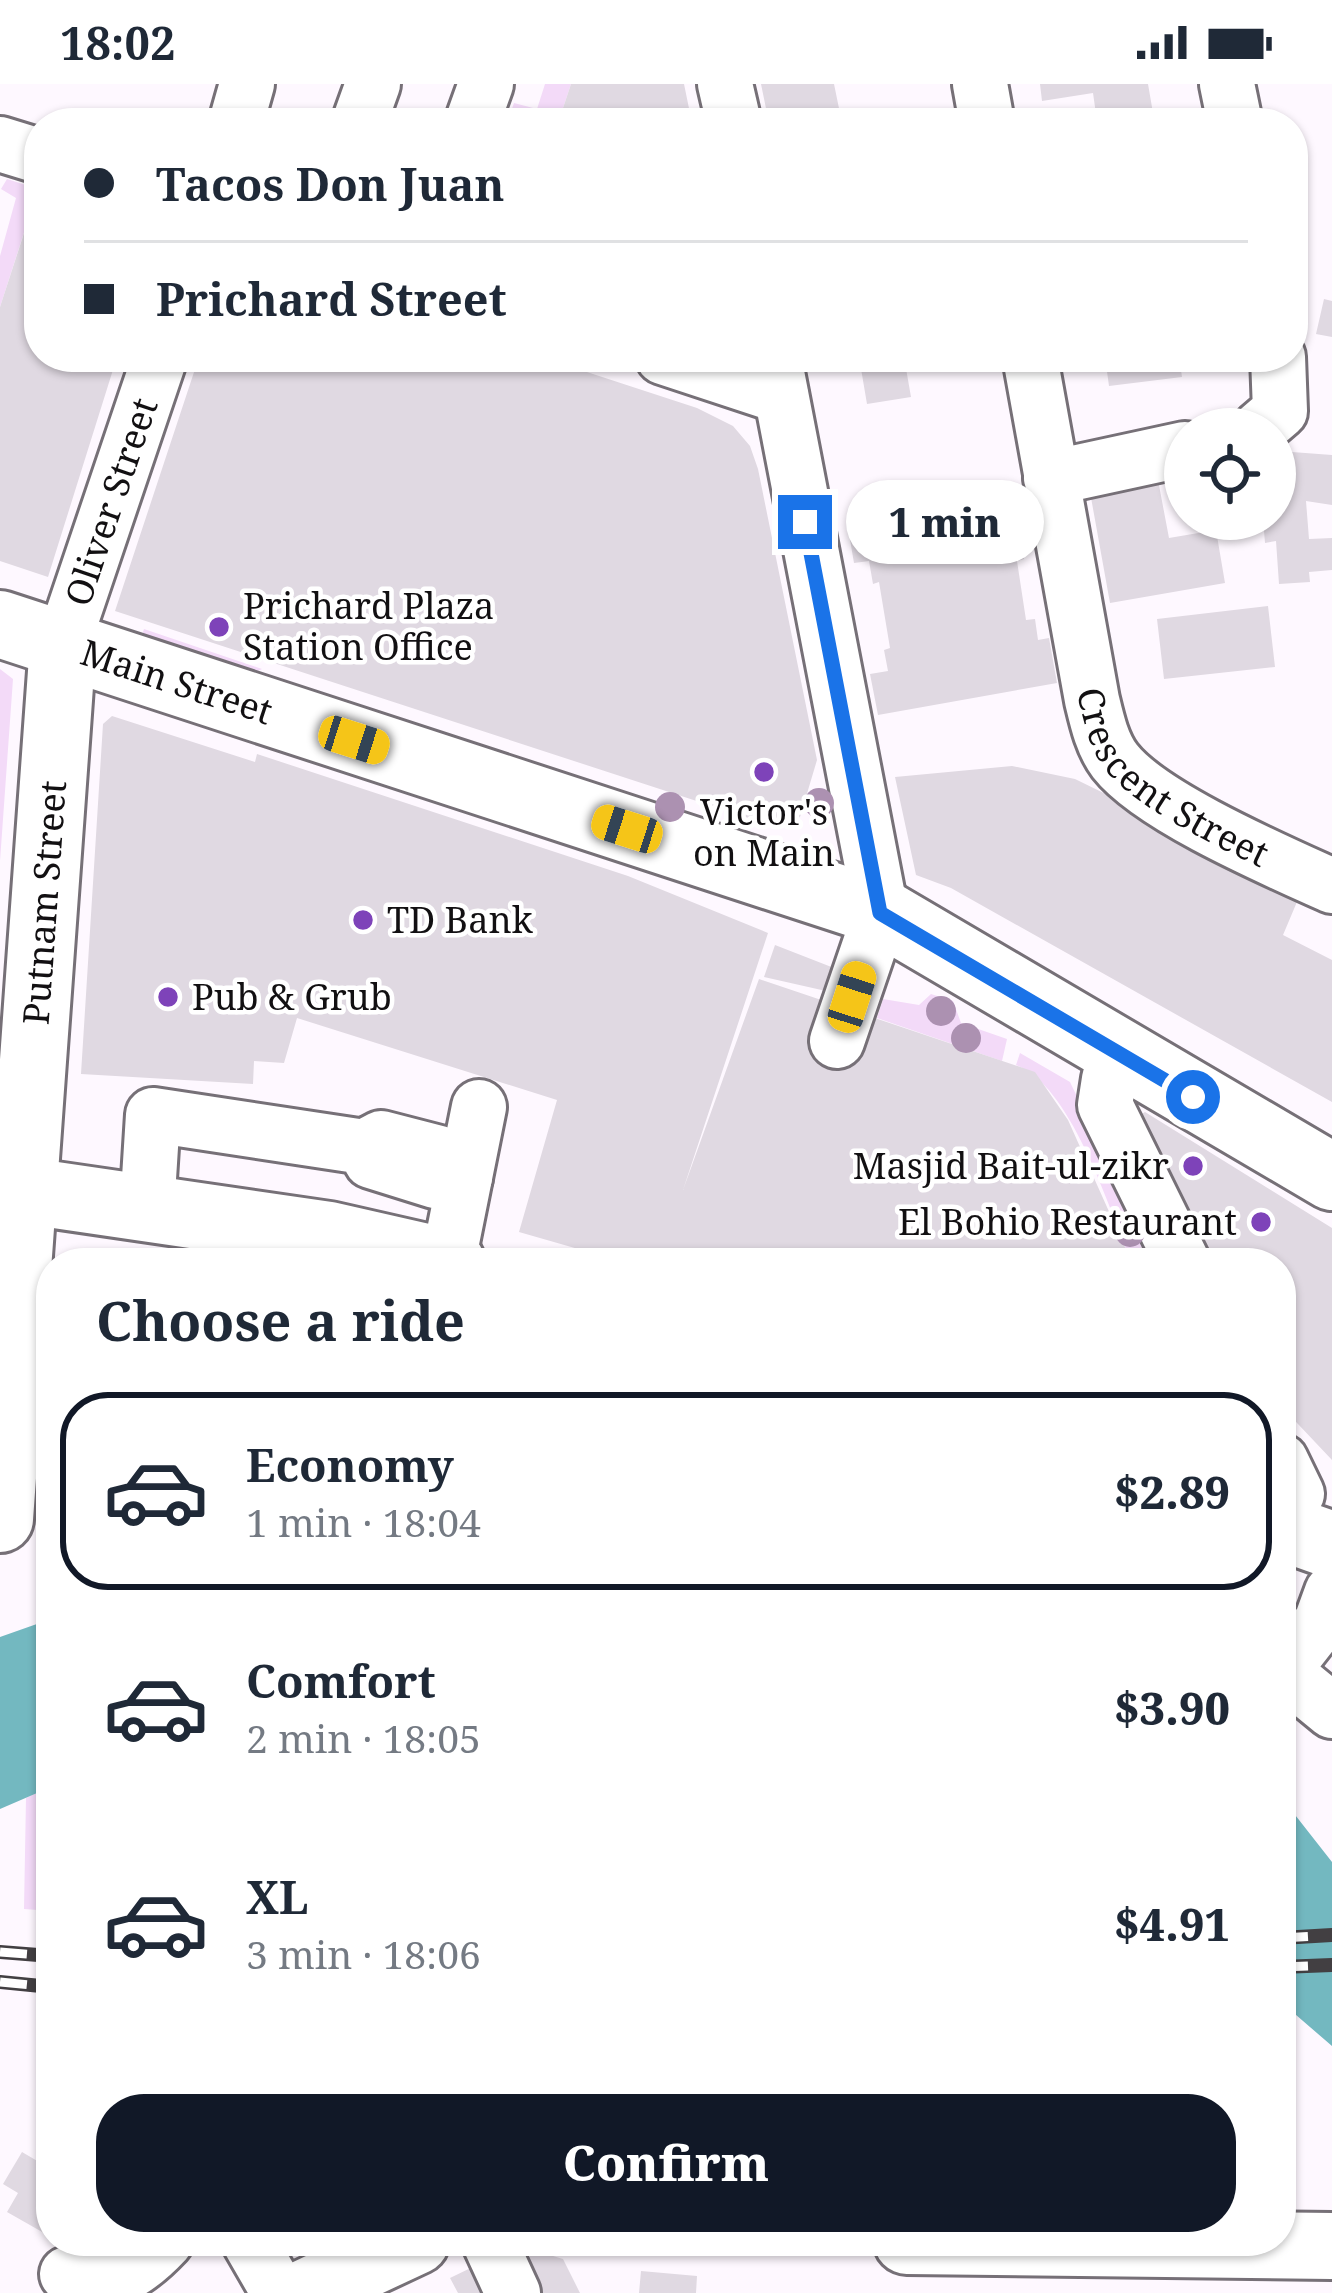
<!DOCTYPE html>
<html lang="en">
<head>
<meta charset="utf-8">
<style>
	:root { --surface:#fff; --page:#f6f6f7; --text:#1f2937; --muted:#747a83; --line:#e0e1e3; --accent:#111827 }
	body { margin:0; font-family:"Noto Serif",serif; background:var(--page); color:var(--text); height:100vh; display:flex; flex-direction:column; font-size:45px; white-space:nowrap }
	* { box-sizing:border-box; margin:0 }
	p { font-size:39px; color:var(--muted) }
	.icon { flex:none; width:66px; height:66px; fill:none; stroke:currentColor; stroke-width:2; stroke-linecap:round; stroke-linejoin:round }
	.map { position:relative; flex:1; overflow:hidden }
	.panel { position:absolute; left:36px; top:1164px; width:1260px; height:1008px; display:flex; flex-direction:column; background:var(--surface); border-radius:48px; box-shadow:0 3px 9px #0004 }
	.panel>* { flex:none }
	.top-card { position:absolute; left:24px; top:24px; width:1284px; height:264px; border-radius:48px; box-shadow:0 3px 9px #0004; display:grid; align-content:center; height:264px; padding:0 60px; background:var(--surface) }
	.controls { position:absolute; left:1164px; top:324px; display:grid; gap:24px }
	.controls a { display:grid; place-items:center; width:132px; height:132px; border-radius:50%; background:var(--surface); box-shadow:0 3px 9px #0004; font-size:60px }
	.end { position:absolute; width:54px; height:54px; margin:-27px; border:15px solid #1a73e8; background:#fff; box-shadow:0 0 0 6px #fff }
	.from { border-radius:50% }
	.bubble { position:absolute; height:84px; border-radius:42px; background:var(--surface); box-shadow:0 3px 9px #0004; font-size:39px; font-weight:800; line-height:84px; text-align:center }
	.car { position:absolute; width:36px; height:72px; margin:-36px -18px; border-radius:15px; box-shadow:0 0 9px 3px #0007; background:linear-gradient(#f5c518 24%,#345 0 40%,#f5c518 0 76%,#345 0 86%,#f5c518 0) }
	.top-card b { display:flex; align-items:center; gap:42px; height:114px; font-size:45px }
	.top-card b+b { border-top:3px solid var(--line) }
	.top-card i { width:30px; height:30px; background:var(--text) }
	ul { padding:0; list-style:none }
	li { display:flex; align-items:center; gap:36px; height:198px; margin:0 24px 18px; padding:0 36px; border:6px solid transparent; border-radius:48px }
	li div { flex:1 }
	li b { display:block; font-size:45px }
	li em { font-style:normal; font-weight:800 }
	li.selected { border-color:var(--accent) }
	li>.icon { width:108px; height:108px; stroke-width:1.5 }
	h2 { padding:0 60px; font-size:54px; line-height:144px }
	.primary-button { display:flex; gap:24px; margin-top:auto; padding:24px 60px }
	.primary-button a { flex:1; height:138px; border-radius:48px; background:var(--accent); color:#fff; font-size:48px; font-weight:800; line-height:138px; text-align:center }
	.status { display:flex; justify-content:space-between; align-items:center; height:84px; padding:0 60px; background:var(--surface); direction:ltr }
	.status svg { height:33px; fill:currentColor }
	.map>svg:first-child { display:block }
	.green { fill:#f3daf8 }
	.water { fill:#73b8c0 }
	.building { fill:#e0d9e2 }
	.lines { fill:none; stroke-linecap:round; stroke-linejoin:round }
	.minor-casing { stroke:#767077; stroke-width:60 }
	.major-casing { stroke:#767077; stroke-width:72 }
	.highway-casing { stroke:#767077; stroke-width:72 }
	.minor { stroke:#fff; stroke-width:54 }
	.major { stroke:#fff; stroke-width:66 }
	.highway { stroke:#fff; stroke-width:66 }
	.rail-casing { stroke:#423f42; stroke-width:14 }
	.rail { stroke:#fff; stroke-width:9; stroke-dasharray:27; stroke-linecap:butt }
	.tree { fill:#ac91b1 }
	.route { stroke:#1a73e8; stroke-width:15 }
	.poi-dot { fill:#7e43b9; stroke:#fff; stroke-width:4.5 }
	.labels { text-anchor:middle; stroke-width:9; stroke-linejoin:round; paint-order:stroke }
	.street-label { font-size:36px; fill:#121012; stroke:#fff }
	.poi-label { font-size:36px; fill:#121012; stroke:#fff; text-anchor:start }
</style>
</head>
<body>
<div class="status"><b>18:02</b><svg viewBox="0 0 49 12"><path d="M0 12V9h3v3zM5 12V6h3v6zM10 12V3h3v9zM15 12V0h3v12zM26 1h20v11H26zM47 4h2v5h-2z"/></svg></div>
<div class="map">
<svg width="1332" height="2209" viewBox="0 0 1332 2209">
	<rect width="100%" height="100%" fill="#fef8ff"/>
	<!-- green -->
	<path class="green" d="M545 0H571L558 39H507L514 19 537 25Z
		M7 95 38 105 0 223V172L16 114 1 105Z
		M144 545 262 585 253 589 140 557Z
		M0 585 13 595 0 777Z
		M931 910 953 917 961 939 1007 955 1002 977 877 934 883 915 919 921Z
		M1020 969 1070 998 1148 1160 1128 1170C1107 1118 1070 1001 1016 981Z
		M51 1702V1827L24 1825 26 1714Z"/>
	<!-- water -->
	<path class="water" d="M51 1535V1703L0 1725V1553Z
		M1281 1713 1332 1778V1962L1281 1918Z"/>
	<!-- building -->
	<path class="building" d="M571 0H684L692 39H558Z
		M761 0H834L842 39H769Z
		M1040 0H1148L1153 29 1097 37 1093 9 1042 17Z
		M38 106 39 273H117L48 493 0 477V223Z
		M1324 215 1332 217V253L1316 250Z
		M199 273H541L697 324 733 342 750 362 758 385 817 676 800 733 779 744 115 527Z
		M859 273H904L911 313 867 320Z
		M1105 273H1179L1182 293 1109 302Z
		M1292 368 1332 371V421L1306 417 1309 455 1332 454V486L1309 488 1310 498 1279 500 1276 457 1265 459 1263 435H1275V390L1294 389Z
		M1158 396 1169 454 1216 446 1225 499 1110 519 1090 408Z
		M1029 405 1036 450 1020 453 1024 475 1017 477 1026 536 1035 535 1038 556 1049 554 1057 599 878 631 870 590 888 587 884 566 890 564 879 498 873 500 869 477 854 479 847 438Z
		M1268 522 1275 583 1164 595 1157 535Z
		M112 632 255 678 257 670 628 792 768 849 683 1106 759 895 1035 988 1068 1036 1128 1170 1148 1160 1158 1179H627L519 1148 557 1016 297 934 284 979 254 977 253 1000 81 990 103 640Z
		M1012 682 1075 695 1302 806 1283 851 1332 876V1018L951 804 916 791 895 693Z
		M775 861 834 884 826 907 764 893Z
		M1145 1028 1332 1144V1376L1281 1322V1179H1200L1130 1037Z
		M51 2057V2153L7 2128 18 2109 3 2100 22 2068 39 2078Z
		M533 2166 563 2175 580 2209H522L516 2197Z
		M483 2178 497 2209H458L450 2194Z
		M641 2187 697 2192 696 2209H639Z"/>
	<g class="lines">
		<defs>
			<g id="minor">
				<path d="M725 0 734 39"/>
				<path d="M980 0 987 39"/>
				<path d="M1227 0 1235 39"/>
				<path d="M236 39 247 0"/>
				<path d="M359 39 373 0"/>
				<path d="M472 39 486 0"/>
				<path d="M0 60 39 72"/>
				<path d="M663 273 781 312"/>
				<path d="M774 273 881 828 837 957"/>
				<path id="s1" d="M1030 273 1092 616C1097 637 1102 660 1115 677 1151 723 1277 777 1332 802"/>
				<path d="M1259 345 1280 327 1278 273"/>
				<path d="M1051 394 1185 365"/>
				<path id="s2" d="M63 560 160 273"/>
				<path d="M1109 995 1105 1021 1183 1179"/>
				<path d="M451 1088 465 1093 479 1023"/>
				<path d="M147 1126 153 1031 364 1063 381 1054 439 1069 451 1088 435 1097 371 1077 364 1063"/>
				<path d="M448 1178 465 1093"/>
				<path d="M1281 1377 1297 1410"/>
				<path d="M1281 1585 1332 1627"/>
				<path d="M1281 1589 1321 1538 1332 1508"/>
				<path d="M249 2157 279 2209"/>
				<path d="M489 2157 513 2209"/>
				<path d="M67 2190C107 2209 138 2187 166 2157"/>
			</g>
			<g id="major">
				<path id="s3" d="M0 1435 63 560"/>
				<path d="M907 2157 1332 2162"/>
				<path d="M305 2209 416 2157"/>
			</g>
			<g id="highway">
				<path id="s4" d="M0 540 881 828 1332 1093"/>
				<path d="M0 1103 329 1151 452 1179"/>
				<path d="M1281 1443 1332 1461"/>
			</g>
		</defs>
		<!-- minor casing -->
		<use href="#minor" class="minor-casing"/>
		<!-- major casing -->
		<use href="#major" class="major-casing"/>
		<!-- highway casing -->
		<use href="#highway" class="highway-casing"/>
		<!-- minor -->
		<use href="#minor" class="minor"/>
		<!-- major -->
		<use href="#major" class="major"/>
		<!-- highway -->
		<use href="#highway" class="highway"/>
		<defs>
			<path id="rail" d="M1281 1854 1332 1851
				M0 1868 51 1872
				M1281 1883 1332 1881
				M0 1898 51 1903"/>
		</defs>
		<!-- rail casing -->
		<use href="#rail" class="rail-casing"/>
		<!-- rail -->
		<use href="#rail" class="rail"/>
	</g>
	<!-- trees -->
	<g class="tree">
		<circle cx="819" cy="719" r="15"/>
		<circle cx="670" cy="723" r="15"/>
		<circle cx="941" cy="927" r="15"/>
		<circle cx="966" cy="954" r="15"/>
		<circle cx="1130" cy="1148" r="15"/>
	</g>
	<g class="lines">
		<!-- route -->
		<path class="route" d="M805 438 880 829 1193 1013"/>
	</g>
	<!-- markers -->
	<g class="poi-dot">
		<circle cx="219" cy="543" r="12"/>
		<circle cx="764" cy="688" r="12"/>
		<circle cx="363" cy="836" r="12"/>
		<circle cx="168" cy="913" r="12"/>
		<circle cx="1193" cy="1082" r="12"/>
		<circle cx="1261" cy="1138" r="12"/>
	</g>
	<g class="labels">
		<!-- street labels -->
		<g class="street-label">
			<text dy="13" stroke="none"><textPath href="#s2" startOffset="150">Oliver Street</textPath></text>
			<text dy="13" stroke="none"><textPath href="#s4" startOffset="186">Main Street</textPath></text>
			<text dy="13" stroke="none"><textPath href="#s1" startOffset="465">Crescent Street</textPath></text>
			<text dy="13" stroke="none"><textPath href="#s3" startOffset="618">Putnam Street</textPath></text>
		</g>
		<!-- poi labels -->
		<g class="poi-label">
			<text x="243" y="535">Prichard Plaza<tspan x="243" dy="41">Station Office</tspan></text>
			<text x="764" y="741" text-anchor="middle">Victor's<tspan x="764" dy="41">on Main</tspan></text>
			<text x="387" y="849">TD Bank</text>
			<text x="192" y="926">Pub &amp; Grub</text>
			<text x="1169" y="1095" text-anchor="end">Masjid Bait-ul-zikr</text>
			<text x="1237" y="1151" text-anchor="end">El Bohio Restaurant</text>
		</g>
	</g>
</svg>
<div class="controls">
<a><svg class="icon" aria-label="locate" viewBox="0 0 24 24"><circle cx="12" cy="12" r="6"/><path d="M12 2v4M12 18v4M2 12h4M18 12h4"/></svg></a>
</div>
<i class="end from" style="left:1193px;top:1013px"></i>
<i class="end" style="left:805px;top:438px"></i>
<div class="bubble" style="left:846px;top:396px;width:198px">1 min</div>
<i class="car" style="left:354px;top:656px;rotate:108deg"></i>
<i class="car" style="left:627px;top:745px;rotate:288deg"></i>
<i class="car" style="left:852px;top:913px;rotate:18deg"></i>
<div class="top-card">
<b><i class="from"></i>Tacos Don Juan</b>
<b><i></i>Prichard Street</b>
</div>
<section class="panel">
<h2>Choose a ride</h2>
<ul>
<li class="selected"><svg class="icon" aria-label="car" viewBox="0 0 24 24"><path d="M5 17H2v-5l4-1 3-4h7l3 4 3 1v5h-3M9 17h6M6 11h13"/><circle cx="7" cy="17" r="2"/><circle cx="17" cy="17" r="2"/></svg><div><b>Economy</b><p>1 min · 18:04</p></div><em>$2.89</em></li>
<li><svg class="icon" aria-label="car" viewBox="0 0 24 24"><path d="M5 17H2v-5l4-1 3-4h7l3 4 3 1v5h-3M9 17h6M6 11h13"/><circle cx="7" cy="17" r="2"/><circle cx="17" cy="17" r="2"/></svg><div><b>Comfort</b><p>2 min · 18:05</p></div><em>$3.90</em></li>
<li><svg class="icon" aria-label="car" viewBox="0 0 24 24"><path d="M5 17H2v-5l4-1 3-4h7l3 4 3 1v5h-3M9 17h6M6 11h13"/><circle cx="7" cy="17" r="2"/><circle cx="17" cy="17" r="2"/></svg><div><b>XL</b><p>3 min · 18:06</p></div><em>$4.91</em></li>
</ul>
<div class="primary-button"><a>Confirm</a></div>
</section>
</div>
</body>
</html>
